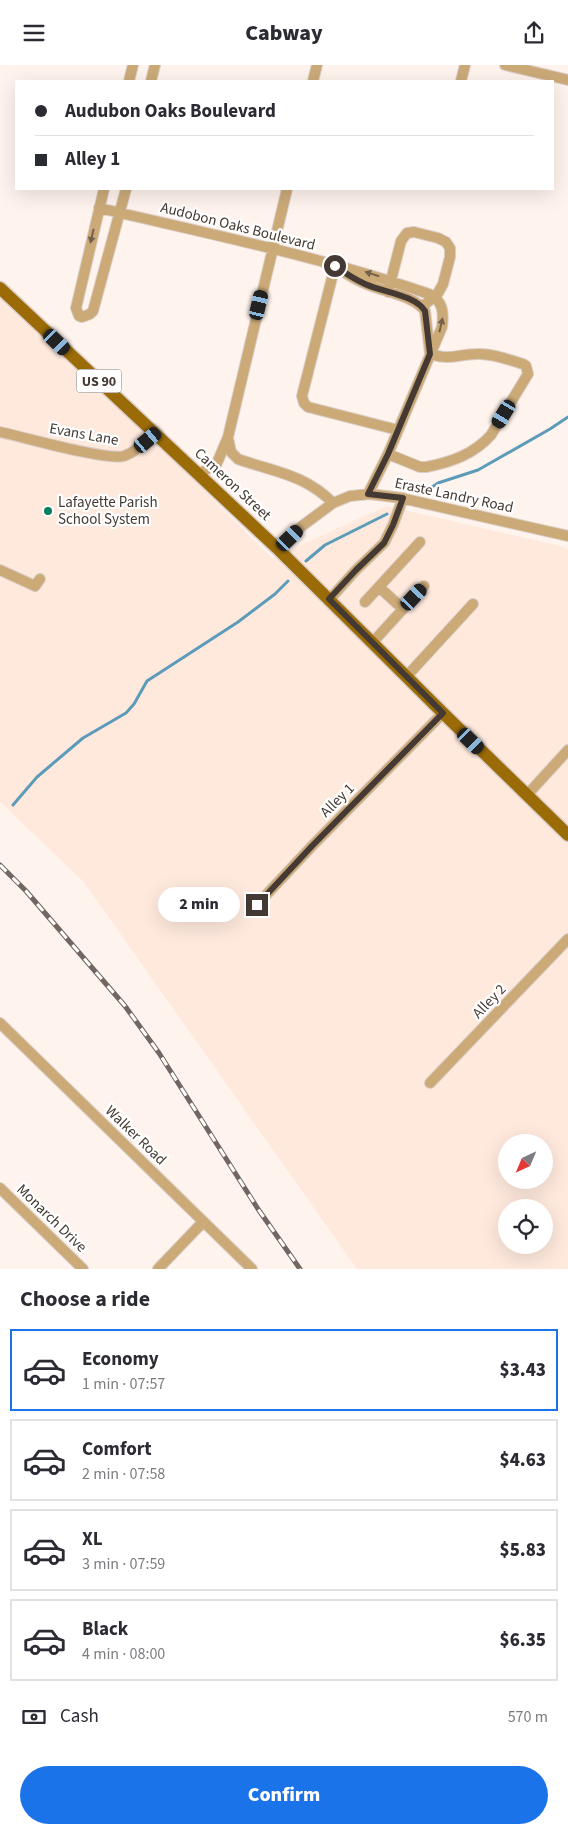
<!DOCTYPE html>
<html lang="en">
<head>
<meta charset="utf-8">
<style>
	:root { --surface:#fff; --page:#f7f7f7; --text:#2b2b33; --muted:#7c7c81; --line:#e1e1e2; --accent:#1a73e8 }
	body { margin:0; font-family:"Source Sans 3",sans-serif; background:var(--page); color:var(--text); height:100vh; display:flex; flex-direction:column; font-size:19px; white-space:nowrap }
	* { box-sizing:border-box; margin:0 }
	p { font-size:16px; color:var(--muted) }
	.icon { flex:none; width:28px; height:28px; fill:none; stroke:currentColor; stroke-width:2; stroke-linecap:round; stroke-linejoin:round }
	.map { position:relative; height:1204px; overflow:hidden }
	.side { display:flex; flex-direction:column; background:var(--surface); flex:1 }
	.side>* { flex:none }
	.guide { position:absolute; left:15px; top:15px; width:539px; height:110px; border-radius:0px; box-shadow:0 5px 20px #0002; display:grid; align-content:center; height:110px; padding:0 20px; background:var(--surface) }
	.needle { width:32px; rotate:224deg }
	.controls { position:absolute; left:498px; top:1069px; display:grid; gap:10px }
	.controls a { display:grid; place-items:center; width:55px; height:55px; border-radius:50%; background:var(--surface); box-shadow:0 5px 20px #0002; font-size:25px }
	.end { position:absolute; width:22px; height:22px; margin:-11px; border:6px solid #443933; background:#fff; box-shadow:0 0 0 2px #fff }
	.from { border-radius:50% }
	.bubble { position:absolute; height:35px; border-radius:18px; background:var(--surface); box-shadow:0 5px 20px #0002; font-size:16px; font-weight:800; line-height:35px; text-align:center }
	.car { position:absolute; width:15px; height:30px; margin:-15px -8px; border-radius:6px; box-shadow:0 0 4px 1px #0007; background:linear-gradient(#222 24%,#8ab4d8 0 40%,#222 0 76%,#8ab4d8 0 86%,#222 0) }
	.guide b { display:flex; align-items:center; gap:18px; height:48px; font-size:19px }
	.guide b+b { border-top:1px solid var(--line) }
	.guide i { width:12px; height:12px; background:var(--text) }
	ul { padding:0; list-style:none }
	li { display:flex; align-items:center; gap:15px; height:82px; margin:0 10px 8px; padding:0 10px; border:2px solid var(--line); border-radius:0px }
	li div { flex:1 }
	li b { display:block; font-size:19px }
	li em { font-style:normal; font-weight:800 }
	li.active { border-color:var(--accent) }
	li>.icon { width:45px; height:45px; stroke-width:1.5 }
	h2 { padding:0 20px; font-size:22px; line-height:60px }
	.pay { display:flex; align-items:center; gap:12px; height:55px; padding:0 20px; font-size:19px }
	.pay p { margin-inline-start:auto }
	.cta { display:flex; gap:10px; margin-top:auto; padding:10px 20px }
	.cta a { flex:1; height:58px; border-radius:30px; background:var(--accent); color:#fff; font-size:20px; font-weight:800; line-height:58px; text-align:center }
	header { display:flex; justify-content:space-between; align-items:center; height:65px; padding:0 20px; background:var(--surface); font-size:22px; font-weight:800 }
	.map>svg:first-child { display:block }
	.built { fill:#ffe9dd; fill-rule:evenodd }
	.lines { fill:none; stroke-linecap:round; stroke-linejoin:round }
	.stream { stroke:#5c9bb9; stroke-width:3 }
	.minor-casing { stroke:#dacec8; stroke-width:12 }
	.major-casing { stroke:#dacec8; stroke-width:15 }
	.minor { stroke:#cbaa78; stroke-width:10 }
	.major { stroke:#9b6b07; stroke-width:12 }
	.rail-casing { stroke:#716660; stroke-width:5 }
	.rail { stroke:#fff; stroke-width:3; stroke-dasharray:9; stroke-linecap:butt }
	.oneway { fill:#73614b }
	.route { stroke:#443933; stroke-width:6 }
	.poi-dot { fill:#037f5f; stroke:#fff; stroke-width:2 }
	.labels { text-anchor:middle; stroke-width:4.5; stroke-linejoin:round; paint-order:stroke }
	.shield { fill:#fff; stroke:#7c7470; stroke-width:1 }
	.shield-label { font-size:14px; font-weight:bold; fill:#443933 }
	.street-label { font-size:15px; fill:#443933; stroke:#fff }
	.poi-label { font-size:15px; fill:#443933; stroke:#fff; text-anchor:start }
</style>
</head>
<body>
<header><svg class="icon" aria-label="menu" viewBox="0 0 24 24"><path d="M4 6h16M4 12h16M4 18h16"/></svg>Cabway<svg class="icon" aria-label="share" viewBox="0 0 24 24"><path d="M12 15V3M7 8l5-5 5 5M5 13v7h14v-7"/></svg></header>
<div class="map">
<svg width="568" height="1204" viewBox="0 0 568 1204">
	<rect width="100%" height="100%" fill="#fff3ed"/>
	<!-- built -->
	<path class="built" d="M0 222 272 493 387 441 568 483V1204H357L83 816 0 737ZM506 1078H544V1115H506ZM506 1142H544V1180H506Z"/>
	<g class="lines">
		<!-- stream -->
		<path class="stream" d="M432 422 438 418 478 405 550 364 568 352
			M306 496 325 480 387 449
			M13 740 37 712 83 673 126 648 134 639 147 616 238 557 275 529 288 516"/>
		<defs>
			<path id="minor" d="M505 0 568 15
				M129 16 133 0
				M151 16 155 0
				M313 16 317 0
				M461 16 465 0
				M104 124 76 243 79 251 82 252 90 249 93 246 126 124
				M99 143C210 169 322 192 429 229 443 236 444 247 442 262L388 389 368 429
				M335 201 302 331 304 338 308 342 398 365
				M338 203C348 210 358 216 369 220 385 227 415 231 425 246L430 288
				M388 227 401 176 407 168 414 167 438 173 446 177 450 183V192L443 219 438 228 422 242
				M0 367C24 372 106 396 124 391 136 387 146 376 155 368
				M228 373 231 387 238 394C274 407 304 409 333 438
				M388 389 420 402H426C452 397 474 389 491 370L528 309 526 301 523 299C509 295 492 288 477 289 456 289 453 296 430 289
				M199 409 217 398 228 372 287 124
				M278 484 302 461 333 438 350 431 370 429 401 433 568 471
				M0 505 35 521 40 514
				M379 522 403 544
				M329 535 356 505 384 478 393 460 403 433
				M365 537 420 477
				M372 578 424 521
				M406 612 473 539
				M527 730 568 685
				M253 844 312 781 443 648
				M0 958 252 1204
				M430 1018 568 874
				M0 1123 83 1204
				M158 1204 203 1157"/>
			<path id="major" d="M0 223 278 484 443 648 568 770"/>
		</defs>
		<!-- minor casing -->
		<use href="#minor" class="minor-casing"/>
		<!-- major casing -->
		<use href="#major" class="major-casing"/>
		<!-- minor -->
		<use href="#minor" class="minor"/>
		<!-- major -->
		<use href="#major" class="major"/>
		<defs>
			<path id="rail" d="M0 800 26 826 125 941 159 988 258 1144 300 1204"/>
		</defs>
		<!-- rail casing -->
		<use href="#rail" class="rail-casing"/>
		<!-- rail -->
		<use href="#rail" class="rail"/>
	</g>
	<!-- one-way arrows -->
	<defs><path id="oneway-solid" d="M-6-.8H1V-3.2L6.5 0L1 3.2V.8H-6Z" transform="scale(1.25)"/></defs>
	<g class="oneway">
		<use href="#oneway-solid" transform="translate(92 171) rotate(103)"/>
		<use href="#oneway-solid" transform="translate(372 209) rotate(-163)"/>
		<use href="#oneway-solid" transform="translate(441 260) rotate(-77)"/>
	</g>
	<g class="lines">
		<!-- route -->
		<path class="route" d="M257 840 312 781 443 648 329 534 356 505 384 478 393 460 403 433 368 429 388 389 430 289 425 246C415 230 382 227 365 219 354 214 345 208 335 201"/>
	</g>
	<!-- markers -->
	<circle class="poi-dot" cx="48" cy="446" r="5"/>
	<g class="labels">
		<!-- shield labels -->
		<rect class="shield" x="76.5" y="304.5" width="45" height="23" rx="4"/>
		<g class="shield-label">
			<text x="99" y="321">US 90</text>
		</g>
		<!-- street labels -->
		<g class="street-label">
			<text transform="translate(238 161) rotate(14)" y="5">Audobon Oaks Boulevard</text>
			<text transform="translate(84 369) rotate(10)" y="5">Evans Lane</text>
			<text transform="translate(233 419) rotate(43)" y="5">Cameron Street</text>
			<text transform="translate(454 430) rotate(12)" y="5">Eraste Landry Road</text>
			<text transform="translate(337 735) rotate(-45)" y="5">Alley 1</text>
			<text transform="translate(489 936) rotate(-46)" y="5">Alley 2</text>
			<text transform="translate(136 1070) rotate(44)" y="5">Walker Road</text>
			<text transform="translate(52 1153) rotate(44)" y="5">Monarch Drive</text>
		</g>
		<!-- poi labels -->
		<g class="poi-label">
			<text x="58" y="442">Lafayette Parish<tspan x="58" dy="17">School System</tspan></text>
		</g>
	</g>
</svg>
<div class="controls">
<a><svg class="needle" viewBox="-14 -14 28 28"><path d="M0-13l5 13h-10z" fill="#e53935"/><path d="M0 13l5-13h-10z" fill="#7c7c81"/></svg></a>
<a><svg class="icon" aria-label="locate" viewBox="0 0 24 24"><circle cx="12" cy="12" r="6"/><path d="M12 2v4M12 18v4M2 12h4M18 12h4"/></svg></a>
</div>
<i class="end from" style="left:335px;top:201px"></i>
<i class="end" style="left:257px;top:840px"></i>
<div class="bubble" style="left:158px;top:822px;width:82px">2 min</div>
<i class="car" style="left:259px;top:240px;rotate:13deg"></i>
<i class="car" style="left:57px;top:277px;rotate:134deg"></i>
<i class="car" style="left:504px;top:349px;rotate:211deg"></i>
<i class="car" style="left:148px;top:375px;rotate:50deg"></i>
<i class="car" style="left:290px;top:473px;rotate:46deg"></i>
<i class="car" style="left:414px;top:532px;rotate:43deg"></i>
<i class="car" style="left:471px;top:676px;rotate:134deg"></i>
<div class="guide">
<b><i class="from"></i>Audubon Oaks Boulevard</b>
<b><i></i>Alley 1</b>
</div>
</div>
<section class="side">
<h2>Choose a ride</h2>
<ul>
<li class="active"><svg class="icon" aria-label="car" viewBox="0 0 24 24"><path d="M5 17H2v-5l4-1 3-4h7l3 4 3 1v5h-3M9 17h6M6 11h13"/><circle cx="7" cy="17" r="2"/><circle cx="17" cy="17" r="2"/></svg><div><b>Economy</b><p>1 min · 07:57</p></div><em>$3.43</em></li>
<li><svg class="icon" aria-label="car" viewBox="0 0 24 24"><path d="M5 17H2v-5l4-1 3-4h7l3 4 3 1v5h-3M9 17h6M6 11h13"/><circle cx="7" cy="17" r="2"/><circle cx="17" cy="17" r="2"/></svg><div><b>Comfort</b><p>2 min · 07:58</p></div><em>$4.63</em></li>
<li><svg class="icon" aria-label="car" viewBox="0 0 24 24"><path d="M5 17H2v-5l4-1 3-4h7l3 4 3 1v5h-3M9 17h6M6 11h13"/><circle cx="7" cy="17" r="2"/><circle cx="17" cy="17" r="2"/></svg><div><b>XL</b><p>3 min · 07:59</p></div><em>$5.83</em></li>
<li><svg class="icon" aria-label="car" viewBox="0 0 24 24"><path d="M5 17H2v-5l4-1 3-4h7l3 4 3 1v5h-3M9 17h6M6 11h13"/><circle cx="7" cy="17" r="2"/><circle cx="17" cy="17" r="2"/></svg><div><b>Black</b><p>4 min · 08:00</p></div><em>$6.35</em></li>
</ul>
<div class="pay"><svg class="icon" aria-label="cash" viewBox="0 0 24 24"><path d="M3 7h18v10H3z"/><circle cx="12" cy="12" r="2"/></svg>Cash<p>570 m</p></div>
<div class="cta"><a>Confirm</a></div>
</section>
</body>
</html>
